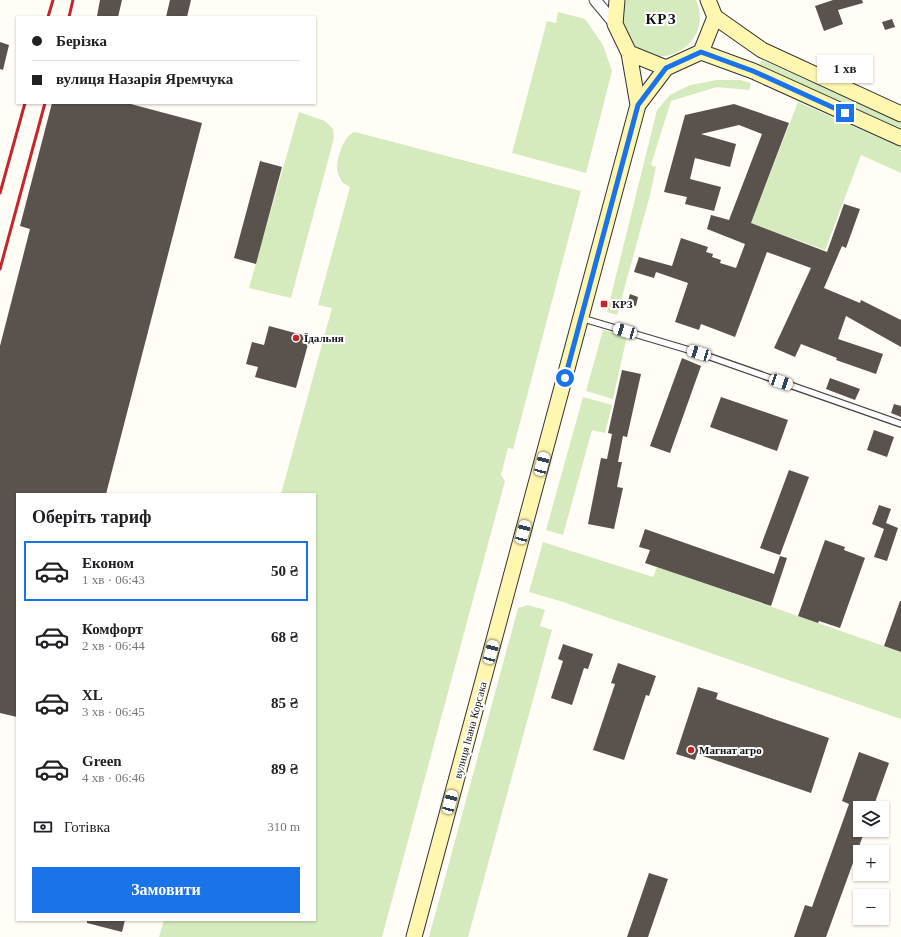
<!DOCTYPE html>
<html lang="uk">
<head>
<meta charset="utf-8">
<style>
	:root { --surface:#fff; --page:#f2f2f2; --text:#202124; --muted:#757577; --line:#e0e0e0; --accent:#1a73e8 }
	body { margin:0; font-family:Georgia,serif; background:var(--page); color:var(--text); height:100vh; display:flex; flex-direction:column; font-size:15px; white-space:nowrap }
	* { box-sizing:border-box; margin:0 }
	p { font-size:13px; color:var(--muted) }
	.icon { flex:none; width:22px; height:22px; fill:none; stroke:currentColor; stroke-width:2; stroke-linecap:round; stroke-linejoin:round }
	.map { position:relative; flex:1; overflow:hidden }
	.details { position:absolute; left:16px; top:493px; width:300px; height:428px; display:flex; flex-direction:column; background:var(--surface); border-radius:0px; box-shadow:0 1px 3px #0004 }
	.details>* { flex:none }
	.guide { position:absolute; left:16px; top:16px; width:300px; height:88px; border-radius:0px; box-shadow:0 1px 3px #0004; display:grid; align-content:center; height:88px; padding:0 16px; background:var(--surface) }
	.buttons { position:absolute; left:853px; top:801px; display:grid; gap:8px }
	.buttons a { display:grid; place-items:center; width:36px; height:36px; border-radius:0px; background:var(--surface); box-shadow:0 1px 3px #0004; font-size:20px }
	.end { position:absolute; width:18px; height:18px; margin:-9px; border:5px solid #1a73e8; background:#fff; box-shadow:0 0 0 2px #fff }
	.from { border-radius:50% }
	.bubble { position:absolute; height:28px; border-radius:0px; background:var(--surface); box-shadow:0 1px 3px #0004; font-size:13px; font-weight:700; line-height:28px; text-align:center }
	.car { position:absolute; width:12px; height:24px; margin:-12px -6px; border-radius:5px; box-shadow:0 0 3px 1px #0007; background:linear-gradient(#fff 24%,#345 0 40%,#fff 0 76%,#345 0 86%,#fff 0) }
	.guide b { display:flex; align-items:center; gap:14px; height:38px; font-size:15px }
	.guide b+b { border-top:1px solid var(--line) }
	.guide i { width:10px; height:10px; background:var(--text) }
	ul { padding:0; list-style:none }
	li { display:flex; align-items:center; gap:12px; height:60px; margin:0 8px 6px; padding:0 8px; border:2px solid transparent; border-radius:0px }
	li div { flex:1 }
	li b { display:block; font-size:15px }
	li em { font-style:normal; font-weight:700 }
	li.active { border-color:var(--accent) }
	li>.icon { width:36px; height:36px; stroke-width:1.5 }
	h2 { padding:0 16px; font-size:18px; line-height:48px }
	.pay { display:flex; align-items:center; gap:10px; height:44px; padding:0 16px; font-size:15px }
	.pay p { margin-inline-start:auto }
	.action { display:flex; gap:8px; margin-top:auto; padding:8px 16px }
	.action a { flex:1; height:46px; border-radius:0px; background:var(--accent); color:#fff; font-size:16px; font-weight:700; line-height:46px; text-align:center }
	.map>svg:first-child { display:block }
	.green { fill:#d5ebbd }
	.building { fill:#5a524d }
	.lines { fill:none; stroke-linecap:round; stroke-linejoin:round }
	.lane-casing { stroke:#444; stroke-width:8 }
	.street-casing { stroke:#444; stroke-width:13 }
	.secondary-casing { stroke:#333; stroke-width:17 }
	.lane { stroke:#fff; stroke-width:5.5 }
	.street { stroke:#fff; stroke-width:11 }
	.secondary { stroke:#fff6b0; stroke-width:15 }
	.rail { stroke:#c4262e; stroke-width:3 }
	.route { stroke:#1a73e8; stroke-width:5 }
	.poi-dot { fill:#c4262e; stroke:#fff; stroke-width:1.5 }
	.labels { text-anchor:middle; stroke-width:4; stroke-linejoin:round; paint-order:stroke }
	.poi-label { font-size:11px; font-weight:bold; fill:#111; stroke:#fff; text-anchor:start }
	.street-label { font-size:11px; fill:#111; stroke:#fff }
	.district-label { font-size:15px; font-weight:bold; letter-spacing:1px; fill:#111; stroke:#fff }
</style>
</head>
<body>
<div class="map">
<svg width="901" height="937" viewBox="0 0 901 937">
	<rect width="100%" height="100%" fill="#fffdf5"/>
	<!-- green -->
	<path class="green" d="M626 0H696C717 48 647 81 626 33 622 22 621 11 626 0Z
		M558 12 585 19 603 45 612 71 586 173 512 153 547 21 556 23Z
		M762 60 901 123V129L759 65Z
		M717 80H740L751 83 749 90 717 87 671 101 651 165 656 167 650 195 617 315 607 312 657 110 670 95 690 85Z
		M798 102 901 147V173L861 155 825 250 751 223Z
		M299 112 325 121 333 129 334 138 291 298 249 288Z
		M355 132 581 191 513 449 508 448 501 475 505 481 382 937H159L164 920H315V494H281L332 308 318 305 350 187 343 183C340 179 337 173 337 168 337 158 344 134 355 132Z
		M603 330 627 336 613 399 586 391Z
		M583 397 612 405 605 433 592 430 563 535 546 530Z
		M543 542 653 577 657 567 901 652V719L560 601 529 592Z
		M528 605 545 610 540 626 552 630 468 937H429L518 608Z"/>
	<!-- building -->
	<path class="building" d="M100 0H122L118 17 97 16Z
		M170 0H191L187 17H166Z
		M833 0H862L863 3 838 10 843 24 824 31 815 6Z
		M892 19 895 27 885 30 882 22Z
		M0 42 9 45 3 70 0 69Z
		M52 103H127L202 123 106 494H17V717L0 713V346L30 229 20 226Z
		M734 104 789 123 751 223 827 252 844 204 860 209 846 248 842 246 824 288 860 303 861 300 901 320V347L846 316 838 339 883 354 876 374 836 360 837 358 801 344 795 357 774 348 811 268 767 252 735 337 701 324 699 330 675 322 688 283 656 272 654 278 634 272 639 257 672 266 681 238 708 247 706 252 713 254 712 257 721 260 720 263 736 268 745 244 707 229 711 215 729 220 762 134 739 125 701 134 736 144 730 167 695 158 690 179 721 187 714 211 685 204 687 197 664 192 685 115Z
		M260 161 282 167 256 264 234 258Z
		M630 294 638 297 636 306 627 304Z
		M269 326 310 337 296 388 255 377 258 367 246 364 252 342 264 345Z
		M682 358 701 366 670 453 650 446Z
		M622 370 641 374 627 437 623 436 618 462H622L617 487 623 488 614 529 588 524 601 458 607 459 612 434 608 433Z
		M830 378 860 389 855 400 826 389Z
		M721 397 788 420 777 451 710 427Z
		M894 404 901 406V417L891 413Z
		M874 430 894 437 887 457 867 450Z
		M789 470 809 477 780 555 760 548Z
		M879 505 891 509 886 523 898 528 887 561 874 557 884 529 872 524Z
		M645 529 774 574 780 556 787 558 771 606 645 563 650 550 639 547Z
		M825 540 845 547 844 550 865 558 840 628 819 621 818 623 798 616Z
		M900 601H901V652L884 646Z
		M563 644 593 654 588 669 584 668 572 705 551 698 563 661 558 659Z
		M618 663 656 676 649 696 646 695 624 760 593 750 615 684 611 683Z
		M698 687 718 693 716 699 829 738 811 793 697 754 695 760 676 754Z
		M859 752 889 763 873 808H860V830H865L826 937H794L805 905 812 907 849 804 842 801Z
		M649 873 668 879 648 937H627Z
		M87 920H125L122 932 87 923Z"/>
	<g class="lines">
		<defs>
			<path id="lane" d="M581 318 699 353 901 424"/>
			<path id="street" d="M595 0 615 24"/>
			<path id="secondary" d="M617 0 615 24 629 53 666 68 701 52 715 17 708 0
				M715 17 762 50 901 114
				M701 52 753 71 901 138
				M629 53 638 105
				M414 937 638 105 666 68"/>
		</defs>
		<!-- lane casing -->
		<use href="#lane" class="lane-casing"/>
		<!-- street casing -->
		<use href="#street" class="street-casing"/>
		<!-- secondary casing -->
		<use href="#secondary" class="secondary-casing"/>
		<!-- lane -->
		<use href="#lane" class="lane"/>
		<!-- street -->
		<use href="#street" class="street"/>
		<!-- secondary -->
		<use href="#secondary" class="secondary"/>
		<!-- rail -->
		<path class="rail" d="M48 17 53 0
			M69 17 73 0
			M0 193 25 103
			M0 269 45 103"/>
	</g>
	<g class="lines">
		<!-- route -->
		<path class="route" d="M565 378 638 105 666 68 701 52 753 71 845 113"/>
	</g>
	<!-- markers -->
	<g class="poi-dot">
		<rect x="600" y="300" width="8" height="8" rx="2"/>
		<circle cx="296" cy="338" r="4"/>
		<circle cx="691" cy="750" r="4"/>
	</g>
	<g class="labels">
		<!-- poi labels -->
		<g class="poi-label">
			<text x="612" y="308">КРЗ</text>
			<text x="304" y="342">Їдальня</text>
			<text x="699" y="754">Магнат агро</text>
		</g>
		<!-- street labels -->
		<g class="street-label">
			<text transform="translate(470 730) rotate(-75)" y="4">вулиця Івана Корсака</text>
		</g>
		<!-- district labels -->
		<g class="district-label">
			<text x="661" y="24">КРЗ</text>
		</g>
	</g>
</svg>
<div class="buttons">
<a><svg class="icon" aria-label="layers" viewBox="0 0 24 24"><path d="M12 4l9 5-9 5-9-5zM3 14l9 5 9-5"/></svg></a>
<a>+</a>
<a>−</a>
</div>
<i class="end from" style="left:565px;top:378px"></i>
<i class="end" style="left:845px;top:113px"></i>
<div class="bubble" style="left:817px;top:55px;width:56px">1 хв</div>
<i class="car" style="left:625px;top:331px;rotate:287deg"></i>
<i class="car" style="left:699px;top:353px;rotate:287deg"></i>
<i class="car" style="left:781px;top:382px;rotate:109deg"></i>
<i class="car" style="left:542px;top:464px;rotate:15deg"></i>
<i class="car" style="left:523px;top:532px;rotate:15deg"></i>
<i class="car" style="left:491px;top:652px;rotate:15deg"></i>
<i class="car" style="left:450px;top:802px;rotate:15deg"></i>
<div class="guide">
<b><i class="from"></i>Берізка</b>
<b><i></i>вулиця Назарія Яремчука</b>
</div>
<section class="details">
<h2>Оберіть тариф</h2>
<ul>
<li class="active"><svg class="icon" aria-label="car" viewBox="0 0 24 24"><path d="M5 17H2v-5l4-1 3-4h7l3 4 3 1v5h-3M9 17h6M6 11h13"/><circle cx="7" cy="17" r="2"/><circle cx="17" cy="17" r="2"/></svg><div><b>Економ</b><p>1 хв · 06:43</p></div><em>50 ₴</em></li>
<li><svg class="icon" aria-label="car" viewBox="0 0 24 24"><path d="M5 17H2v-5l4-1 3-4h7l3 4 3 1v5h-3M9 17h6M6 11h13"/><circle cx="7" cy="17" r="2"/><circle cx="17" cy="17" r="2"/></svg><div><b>Комфорт</b><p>2 хв · 06:44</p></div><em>68 ₴</em></li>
<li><svg class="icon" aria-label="car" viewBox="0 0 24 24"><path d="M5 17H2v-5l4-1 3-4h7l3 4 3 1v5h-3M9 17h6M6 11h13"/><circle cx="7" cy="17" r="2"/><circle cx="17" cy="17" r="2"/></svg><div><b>XL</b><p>3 хв · 06:45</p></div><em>85 ₴</em></li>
<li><svg class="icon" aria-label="car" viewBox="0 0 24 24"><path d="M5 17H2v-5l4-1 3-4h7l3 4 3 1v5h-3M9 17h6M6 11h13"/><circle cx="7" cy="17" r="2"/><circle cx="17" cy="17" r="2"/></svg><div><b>Green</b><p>4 хв · 06:46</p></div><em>89 ₴</em></li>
</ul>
<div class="pay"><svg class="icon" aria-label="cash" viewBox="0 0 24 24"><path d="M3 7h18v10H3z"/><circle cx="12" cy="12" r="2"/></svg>Готівка<p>310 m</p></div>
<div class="action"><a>Замовити</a></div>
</section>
</div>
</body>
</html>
